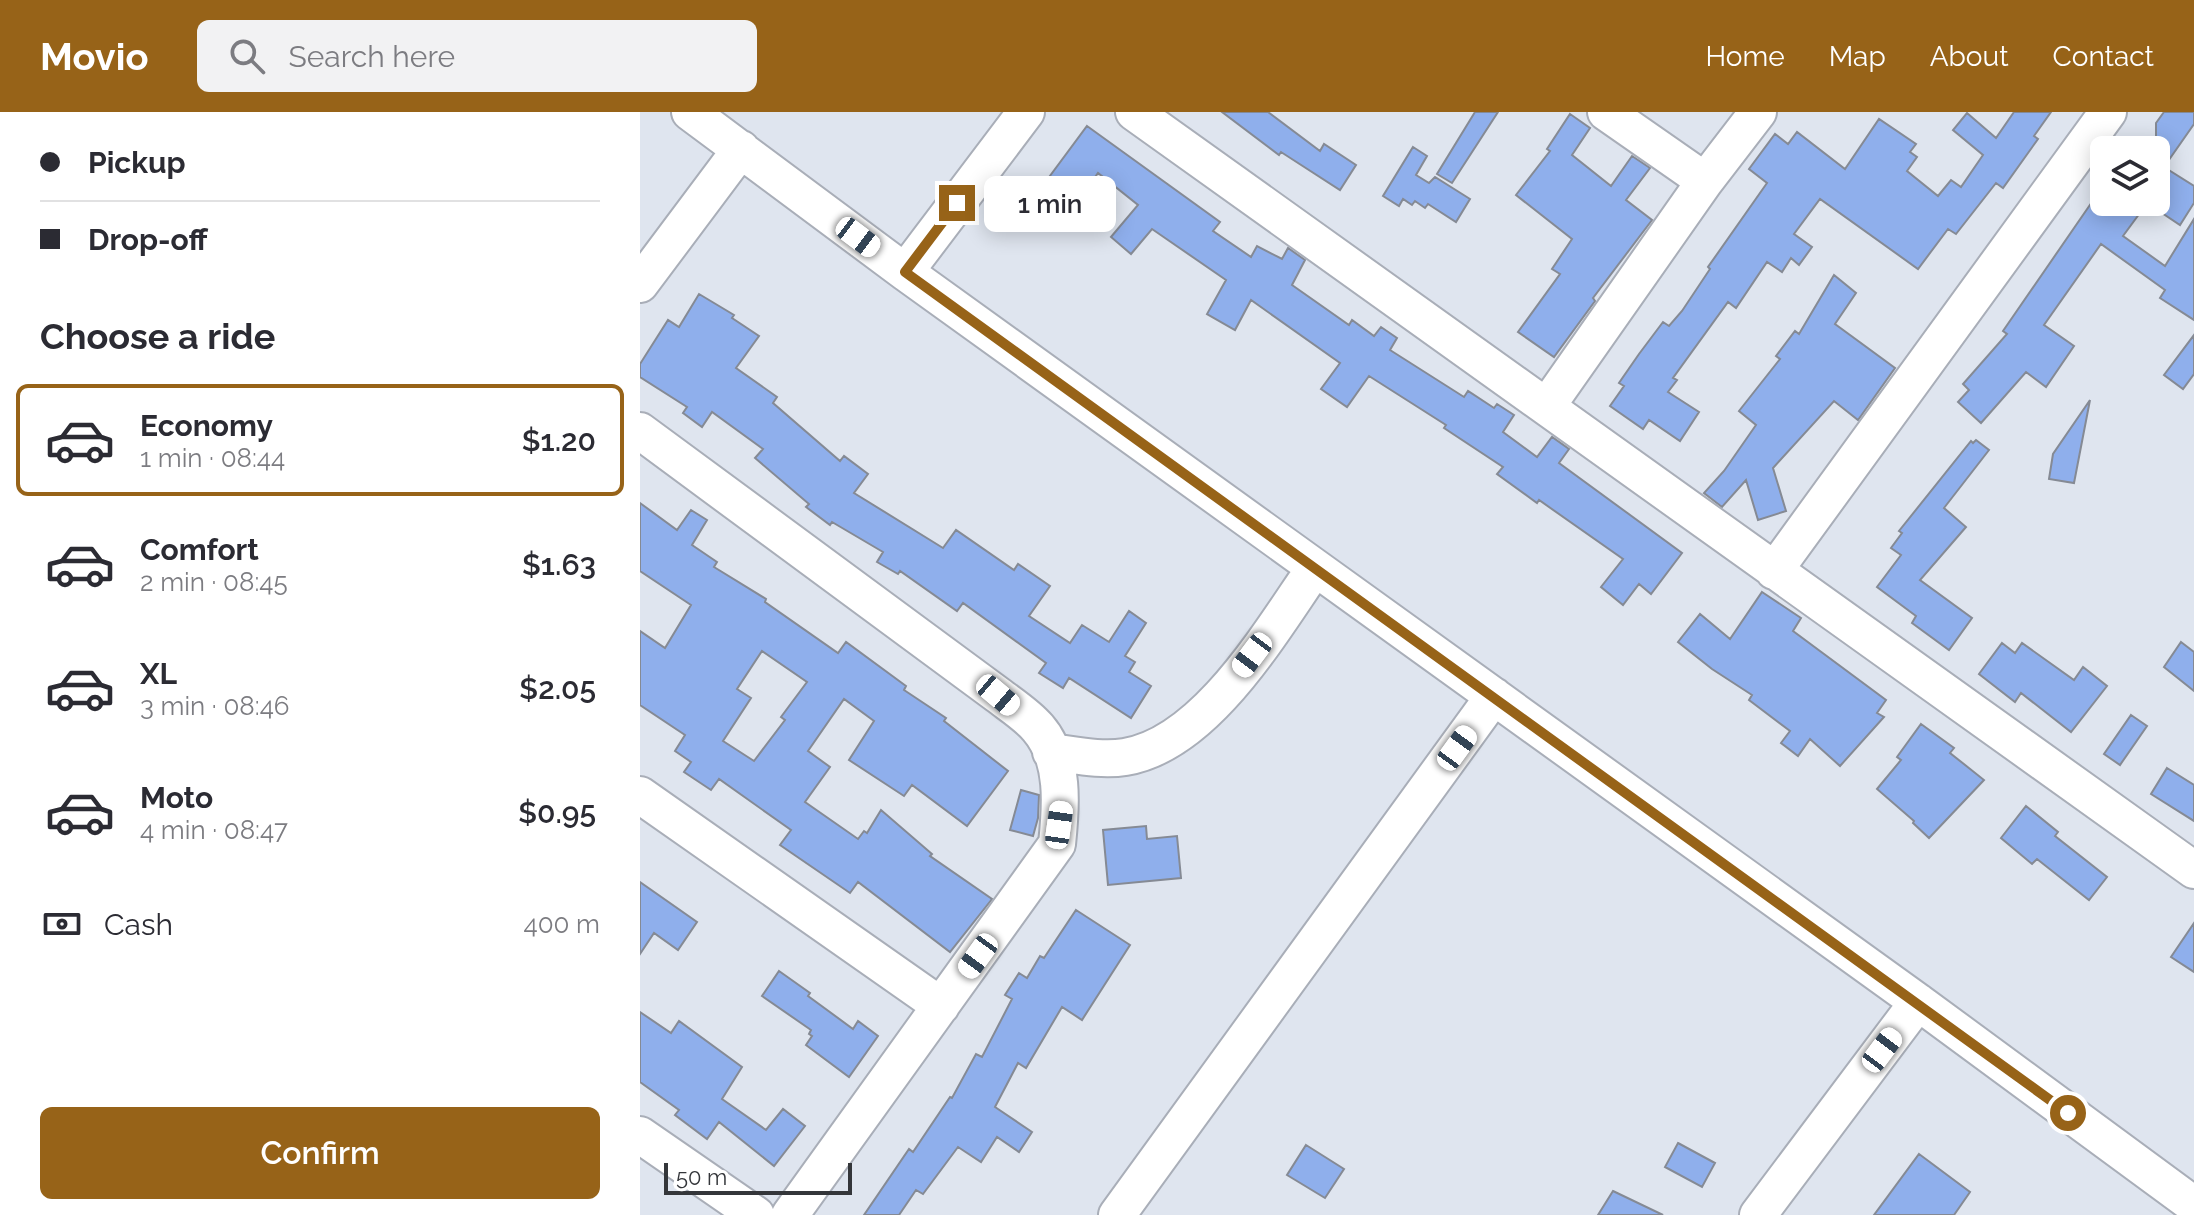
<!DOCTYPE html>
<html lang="en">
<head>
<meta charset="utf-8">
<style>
	:root { --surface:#fff; --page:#f2f2f3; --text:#2b2b33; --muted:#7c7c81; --line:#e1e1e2; --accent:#976318 }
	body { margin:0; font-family:Raleway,sans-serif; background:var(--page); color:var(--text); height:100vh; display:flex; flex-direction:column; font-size:30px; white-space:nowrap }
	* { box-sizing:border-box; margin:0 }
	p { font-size:26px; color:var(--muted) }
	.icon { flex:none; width:44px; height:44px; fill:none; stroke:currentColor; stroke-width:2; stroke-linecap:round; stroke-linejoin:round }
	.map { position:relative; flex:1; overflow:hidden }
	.side { display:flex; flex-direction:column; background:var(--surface); width:640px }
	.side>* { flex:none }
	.guide { display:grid; align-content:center; height:176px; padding:0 40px; background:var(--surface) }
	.fabs { position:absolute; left:1450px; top:24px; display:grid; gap:16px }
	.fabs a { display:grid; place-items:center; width:80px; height:80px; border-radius:12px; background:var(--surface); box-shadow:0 4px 20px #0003; font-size:40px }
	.scale { position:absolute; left:24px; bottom:20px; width:188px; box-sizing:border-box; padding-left:8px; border:4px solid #34363a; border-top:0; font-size:22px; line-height:28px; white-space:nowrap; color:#34363a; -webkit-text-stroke:6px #fff; paint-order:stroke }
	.end { position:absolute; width:36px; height:36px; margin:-18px; border:10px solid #976318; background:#fff; box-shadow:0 0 0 4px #fff }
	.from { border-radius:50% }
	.bubble { position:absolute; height:56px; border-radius:12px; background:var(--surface); box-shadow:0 4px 20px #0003; font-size:26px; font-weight:600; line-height:56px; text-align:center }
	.car { position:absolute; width:24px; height:48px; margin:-24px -12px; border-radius:10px; box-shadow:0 0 6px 2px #0007; background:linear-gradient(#fff 24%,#345 0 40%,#fff 0 76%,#345 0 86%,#fff 0) }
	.guide b { display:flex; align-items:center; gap:28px; height:76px; font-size:30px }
	.guide b+b { border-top:2px solid var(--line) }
	.guide i { width:20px; height:20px; background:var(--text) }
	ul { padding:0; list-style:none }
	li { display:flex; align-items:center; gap:24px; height:112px; margin:0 16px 12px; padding:0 24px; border:4px solid transparent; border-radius:12px }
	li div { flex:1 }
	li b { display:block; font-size:30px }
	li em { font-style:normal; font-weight:600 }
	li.selected { border-color:var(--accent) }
	li>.icon { width:72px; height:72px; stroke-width:1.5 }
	h2 { padding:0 40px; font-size:36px; line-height:96px }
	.pay { display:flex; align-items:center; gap:20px; height:88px; padding:0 40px; font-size:30px }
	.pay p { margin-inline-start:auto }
	.button { display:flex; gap:16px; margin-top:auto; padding:16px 40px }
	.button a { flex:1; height:92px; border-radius:12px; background:var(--accent); color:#fff; font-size:32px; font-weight:600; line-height:92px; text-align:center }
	header { display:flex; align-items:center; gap:48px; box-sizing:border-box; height:112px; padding:0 40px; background:var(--accent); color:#fff }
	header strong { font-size:38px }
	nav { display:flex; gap:44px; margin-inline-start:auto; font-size:28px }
	.search { width:560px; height:72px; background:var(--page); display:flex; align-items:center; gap:20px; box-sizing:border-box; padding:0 28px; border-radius:12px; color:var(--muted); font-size:30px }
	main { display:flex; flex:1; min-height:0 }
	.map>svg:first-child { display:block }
	.building { fill:#8fafec; stroke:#858a94; stroke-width:2; fill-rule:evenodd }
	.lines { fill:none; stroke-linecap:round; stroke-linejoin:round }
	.minor-casing { stroke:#a9aeb8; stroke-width:40 }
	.minor { stroke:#fff; stroke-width:36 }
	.route { stroke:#976318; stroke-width:10 }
</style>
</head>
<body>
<header>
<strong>Movio</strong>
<div class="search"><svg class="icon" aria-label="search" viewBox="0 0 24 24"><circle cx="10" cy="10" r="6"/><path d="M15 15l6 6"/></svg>Search here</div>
<nav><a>Home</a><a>Map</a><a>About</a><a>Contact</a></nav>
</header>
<main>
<section class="side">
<div class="guide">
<b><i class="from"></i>Pickup</b>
<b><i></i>Drop-off</b>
</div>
<h2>Choose a ride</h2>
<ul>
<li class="selected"><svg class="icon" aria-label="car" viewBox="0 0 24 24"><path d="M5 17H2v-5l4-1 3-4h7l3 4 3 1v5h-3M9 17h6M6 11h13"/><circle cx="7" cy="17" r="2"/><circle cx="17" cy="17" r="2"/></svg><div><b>Economy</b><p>1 min · 08:44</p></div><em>$1.20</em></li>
<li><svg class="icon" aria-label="car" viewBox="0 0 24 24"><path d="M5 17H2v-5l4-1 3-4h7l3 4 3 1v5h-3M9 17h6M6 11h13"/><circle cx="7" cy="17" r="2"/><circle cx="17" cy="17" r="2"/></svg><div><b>Comfort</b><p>2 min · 08:45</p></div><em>$1.63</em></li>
<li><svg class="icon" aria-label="car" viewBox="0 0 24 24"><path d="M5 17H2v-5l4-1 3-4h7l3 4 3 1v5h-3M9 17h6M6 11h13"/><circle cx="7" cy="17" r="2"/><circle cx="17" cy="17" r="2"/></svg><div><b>XL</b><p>3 min · 08:46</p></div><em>$2.05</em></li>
<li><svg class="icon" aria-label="car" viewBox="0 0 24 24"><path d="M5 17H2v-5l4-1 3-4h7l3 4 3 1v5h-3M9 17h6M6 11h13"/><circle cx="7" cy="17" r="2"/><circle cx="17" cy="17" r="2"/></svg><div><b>Moto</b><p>4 min · 08:47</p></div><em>$0.95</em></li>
</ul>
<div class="pay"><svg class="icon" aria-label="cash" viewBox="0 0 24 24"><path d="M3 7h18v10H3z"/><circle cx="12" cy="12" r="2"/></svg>Cash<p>400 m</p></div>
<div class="button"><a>Confirm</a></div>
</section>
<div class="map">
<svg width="1554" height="1103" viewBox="0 0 1554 1103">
	<rect width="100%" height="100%" fill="#dfe5ef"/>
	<!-- building -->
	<path class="building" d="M582 0H628L680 39 684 32 716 53 700 78 641 40 639 43Z
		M835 0H858L812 71 797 62Z
		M1374 0H1411L1394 24 1398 27 1363 76 1356 71 1316 122 1308 117 1278 157 1180 87 1154 122 1172 135 1159 153 1151 146 1142 160 1127 150 1096 196 1088 190 1033 266 1037 268 1028 280 1059 300 1040 329 1009 308 1003 317 970 294 984 274 979 271 999 242 1023 210 1029 214 1042 199 1070 157 1068 155 1127 71 1109 57 1135 22 1148 32 1157 20 1205 57 1239 7 1276 32 1270 40 1277 45 1267 59 1298 84 1311 68 1321 75 1343 43 1313 18 1327 1 1356 26Z
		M1524 0H1554V12L1524 55 1554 74V91L1540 113 1516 97V11Z
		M930 2 950 16 932 43 971 74 992 44 1010 56 986 88 1012 108 953 186 955 189 914 245 878 220 920 162 912 157 932 127 876 83 910 39 907 37Z
		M447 14 580 110 573 119 611 145 617 134 642 147 648 136 665 148 652 173 709 213 712 208 734 224 741 215 757 226 750 238 824 285 828 279 854 296 857 292 874 303 863 320 897 345 912 325 929 337 919 351 1042 441 1011 482 999 472 983 493 961 475 983 447 899 388 897 391 857 362 863 355 804 316 806 313 729 264 707 295 681 277 700 251 611 188 595 218 567 202 586 168 512 117 491 142 471 125 498 93 458 61 453 68 449 66 432 91 404 72Z
		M773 35 787 44 776 63 789 71 795 65 830 87 816 110 788 92 785 96 775 89 772 93 763 87 759 94 743 84Z
		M1452 90H1508L1483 124 1525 154 1554 107V208L1520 186 1525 178 1461 132 1404 213 1434 234 1406 275 1386 260 1341 311 1318 290 1329 278 1323 272 1367 222 1363 219Z
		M1194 163 1216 181 1195 212 1255 256 1218 308 1194 289 1133 356 1146 399 1118 408 1106 368 1082 395 1064 381 1084 359 1116 313 1099 299 1140 247 1136 244 1155 219 1159 222Z
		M59 182 94 203 92 206 119 224 96 256 137 285 133 291 200 349 204 344 228 362 214 381 303 436 316 418 374 458 378 452 410 474 389 504 430 531 442 513 469 530 489 499 506 511 485 544 495 550 489 560 511 574 491 606 429 566 423 576 399 561 406 551 323 491 317 499 260 459 258 462 237 450 243 440 192 410 190 413 166 395 169 392 115 346 123 337 72 300 62 315 43 301 47 295 0 265V252L28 208 39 215Z
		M1554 223V262L1543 277 1524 263Z
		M1450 288 1434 371 1409 367 1413 342Z
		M1336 328 1349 338 1304 396 1326 415 1280 468 1332 506 1309 538 1272 511 1276 504 1237 475 1261 443 1251 436 1262 421 1259 419 1331 329 1333 331Z
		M0 391 37 418 51 398 67 408 52 433 77 450 74 455 126 487 125 490 198 541 206 530 266 574 264 578 306 606 304 609 368 659 327 714 272 673 264 684 209 648 234 609 204 587 168 639 190 655 165 690 218 727 224 719 227 721 241 698 292 742 290 744 352 787 310 840 218 770 210 781 140 733 151 718 79 667 71 678 44 660 51 650 35 639 45 623 0 593V519L25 536 51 493 0 459ZM122 539 167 570 141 605 145 608 114 649 83 629 111 586 97 577Z
		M1122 480 1161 506 1153 519 1246 588 1237 601 1244 605 1200 654 1170 627 1158 644 1141 631 1150 619 1109 588 1112 583 1072 557 1038 530 1060 502 1090 527Z
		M1541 530 1554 540V579L1524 555Z
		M1362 531 1375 541 1382 531 1434 568 1443 555 1467 574 1431 620 1381 581 1375 590 1339 562Z
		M1491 603 1507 614 1480 653 1464 642Z
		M1281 612 1314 636 1310 641 1344 668 1289 726 1273 711 1274 709 1237 677 1261 648 1257 645Z
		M1527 656 1554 673V709L1511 682Z
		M381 678 399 683 398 706 393 724 370 718Z
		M1386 694 1418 720 1415 724 1467 765 1449 788 1397 747 1392 752 1361 726Z
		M506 714 507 727 537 724 541 766 468 773 463 718Z
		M0 770 57 810 38 838 14 821 0 842Z
		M436 798 490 833 442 908 422 895 386 956 378 951 355 995 392 1020 379 1040 357 1025 341 1050 318 1035 283 1082 276 1078 259 1103H224L269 1037 273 1040 310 985 312 986 336 942 342 945 372 887 365 883 379 861 387 866 400 844 404 846Z
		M1554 811V860L1531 845Z
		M139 859 170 881 168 884 213 917 218 909 238 924 209 965 166 933 172 924 169 922 171 918 122 884Z
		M0 900 31 921 39 909 102 955 82 987 126 1018 143 997 165 1014 134 1054 79 1010 67 1027 35 1003 39 998 0 970Z
		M1038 1031 1075 1051 1062 1075 1025 1055Z
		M666 1033 704 1057 685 1086 647 1063Z
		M1279 1042 1330 1080 1314 1103H1234Z
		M973 1079 1023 1103H958Z"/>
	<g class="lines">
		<defs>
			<path id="minor" d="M50 0 265 160 1278 890 1554 1093
				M494 0 1554 758
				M966 0 1065 69
				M265 160 386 0
				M0 172 101 37
				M907 294 1065 69 1118 0
				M0 319 358 583C371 593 387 603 398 616 425 647 421 695 417 732L150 1103
				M1134 459 1468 0
				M411 640C435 643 461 649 485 645 566 632 631 519 675 456
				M0 683 301 894
				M0 1023 116 1103
				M477 1103 854 584
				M1118 1103 1278 890"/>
		</defs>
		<!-- minor casing -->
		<use href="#minor" class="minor-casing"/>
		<!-- minor -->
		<use href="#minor" class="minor"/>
	</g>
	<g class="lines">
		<!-- route -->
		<path class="route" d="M317 91 265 160 1428 1001"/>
	</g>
</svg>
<div class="fabs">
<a><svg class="icon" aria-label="layers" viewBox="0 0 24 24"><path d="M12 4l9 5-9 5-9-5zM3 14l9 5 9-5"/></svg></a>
</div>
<div class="scale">50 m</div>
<i class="end from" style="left:1428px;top:1001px"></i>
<i class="end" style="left:317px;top:91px"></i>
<div class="bubble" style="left:344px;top:64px;width:132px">1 min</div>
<i class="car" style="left:218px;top:125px;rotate:127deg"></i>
<i class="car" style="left:612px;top:543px;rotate:217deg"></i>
<i class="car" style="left:358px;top:583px;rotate:130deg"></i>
<i class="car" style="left:817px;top:636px;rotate:36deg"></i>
<i class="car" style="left:419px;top:713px;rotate:8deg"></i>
<i class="car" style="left:338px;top:844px;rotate:216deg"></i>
<i class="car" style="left:1242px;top:938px;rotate:37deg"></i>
</div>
</main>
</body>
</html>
